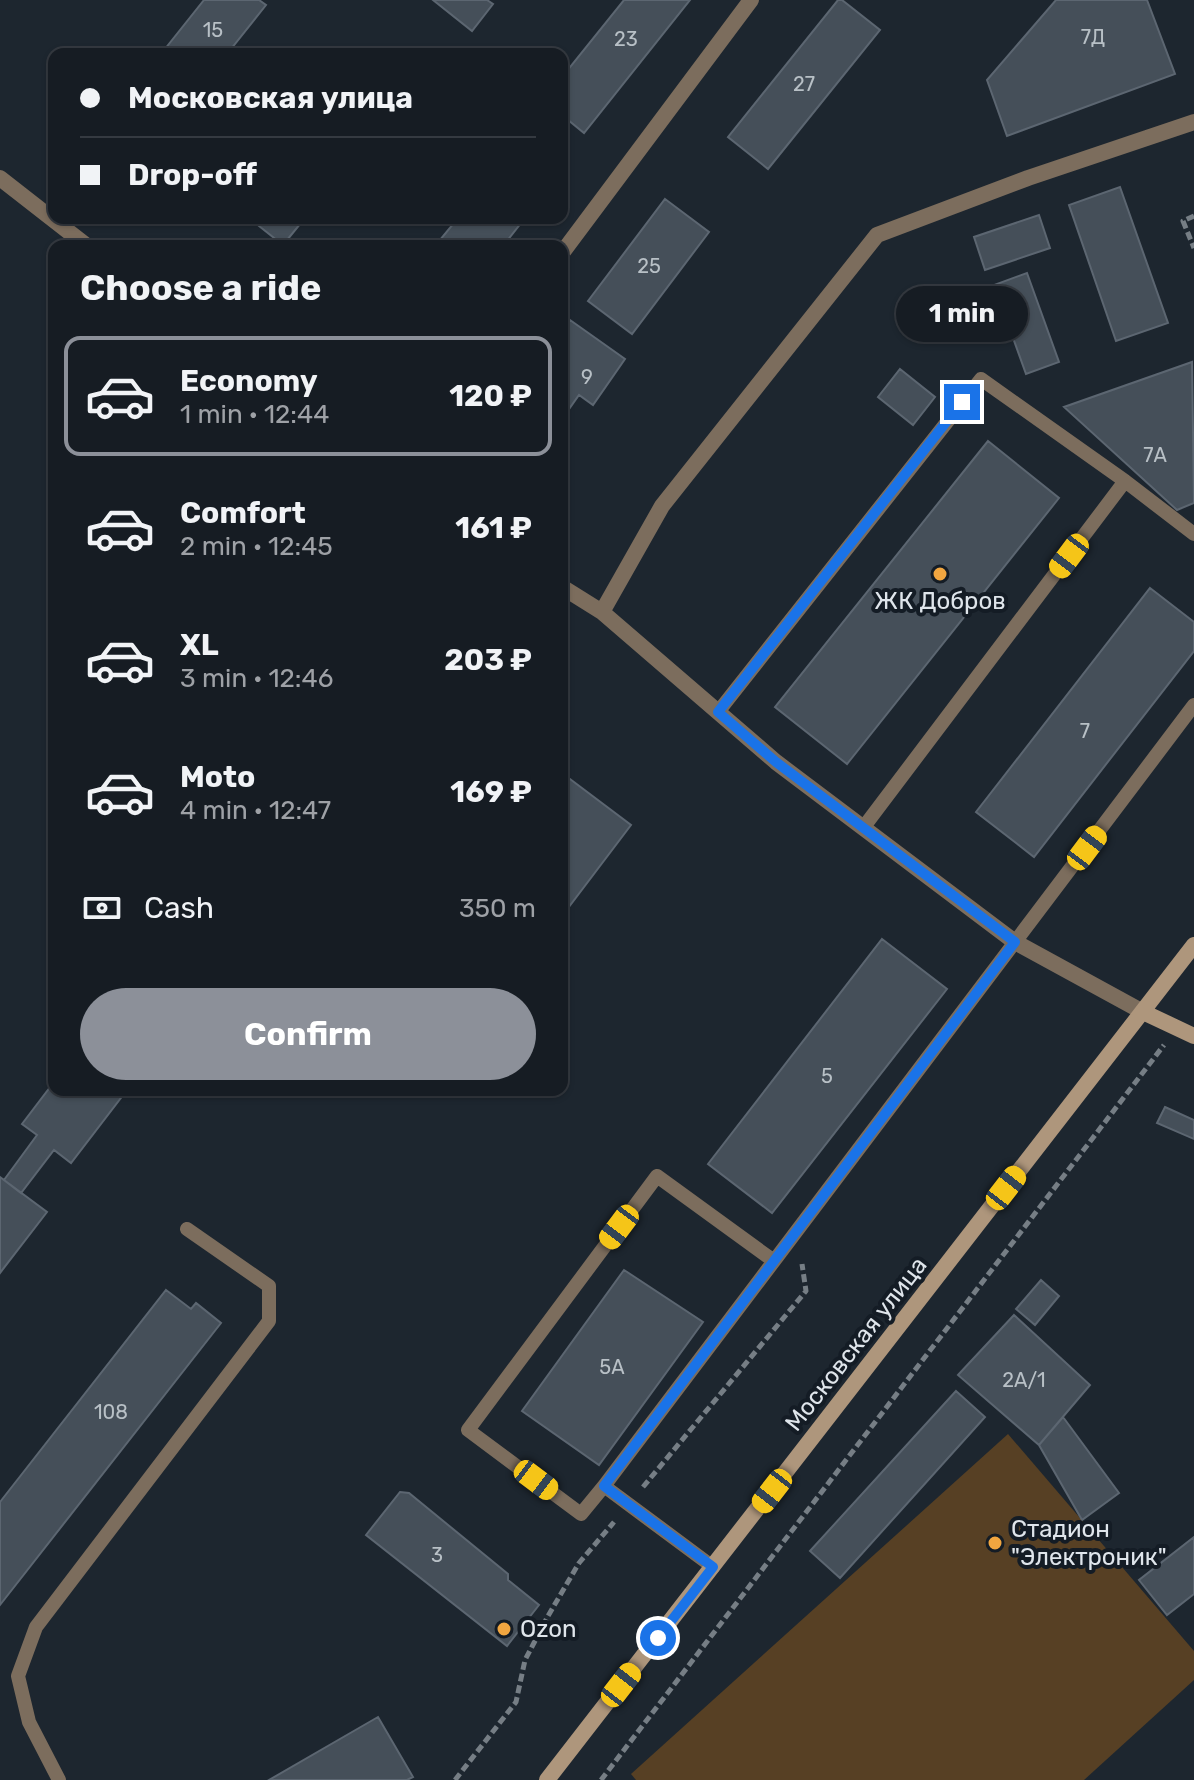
<!DOCTYPE html>
<html lang="en">
<head>
<meta charset="utf-8">
<style>
	:root { --surface:#161c23; --page:#232930; --text:#f1f3f6; --muted:#9ea1a6; --line:#353a41; --accent:#8c9099 }
	body { margin:0; font-family:Rubik,sans-serif; background:var(--page); color:var(--text); height:100vh; display:flex; flex-direction:column; font-size:30px; white-space:nowrap }
	* { box-sizing:border-box; margin:0 }
	p { font-size:26px; color:var(--muted) }
	.icon { flex:none; width:44px; height:44px; fill:none; stroke:currentColor; stroke-width:2; stroke-linecap:round; stroke-linejoin:round }
	.map { position:relative; flex:1; overflow:hidden }
	.side { position:absolute; left:48px; top:240px; width:520px; height:856px; display:flex; flex-direction:column; background:var(--surface); border-radius:16px; box-shadow:0 2px 6px #0004,0 0 0 2px var(--line) }
	.side>* { flex:none }
	.banner { position:absolute; left:48px; top:48px; width:520px; height:176px; border-radius:16px; box-shadow:0 2px 6px #0004,0 0 0 2px var(--line); display:grid; align-content:center; height:176px; padding:0 32px; background:var(--surface) }
	.end { position:absolute; width:36px; height:36px; margin:-18px; border:10px solid #1a73e8; background:#fff; box-shadow:0 0 0 4px #fff }
	.from { border-radius:50% }
	.bubble { position:absolute; height:56px; border-radius:28px; background:var(--surface); box-shadow:0 2px 6px #0004,0 0 0 2px var(--line); font-size:26px; font-weight:700; line-height:56px; text-align:center }
	.car { position:absolute; width:24px; height:48px; margin:-24px -12px; border-radius:10px; box-shadow:0 0 6px 2px #0007; background:linear-gradient(#f5c518 24%,#345 0 40%,#f5c518 0 76%,#345 0 86%,#f5c518 0) }
	.banner b { display:flex; align-items:center; gap:28px; height:76px; font-size:30px }
	.banner b+b { border-top:2px solid var(--line) }
	.banner i { width:20px; height:20px; background:var(--text) }
	ul { padding:0; list-style:none }
	li { display:flex; align-items:center; gap:24px; height:120px; margin:0 16px 12px; padding:0 16px; border:4px solid transparent; border-radius:16px }
	li div { flex:1 }
	li b { display:block; font-size:30px }
	li em { font-style:normal; font-weight:700 }
	li.on { border-color:var(--accent) }
	li>.icon { width:72px; height:72px; stroke-width:1.5 }
	h2 { padding:0 32px; font-size:36px; line-height:96px }
	.pay { display:flex; align-items:center; gap:20px; height:88px; padding:0 32px; font-size:30px }
	.pay p { margin-inline-start:auto }
	.cta { display:flex; gap:16px; margin-top:auto; padding:16px 32px }
	.cta a { flex:1; height:92px; border-radius:48px; background:var(--accent); color:#fff; font-size:32px; font-weight:700; line-height:92px; text-align:center }
	.map>svg:first-child { display:block }
	.green { fill:#574024 }
	.building { fill:#454f59; stroke:#5c6671; stroke-width:2 }
	.lines { fill:none; stroke-linecap:round; stroke-linejoin:round }
	.path { stroke:#767e85; stroke-width:5; stroke-dasharray:8 4; stroke-linecap:butt }
	.lane { stroke:#7c6d5d; stroke-width:14 }
	.street { stroke:#7c6d5d; stroke-width:16 }
	.secondary { stroke:#ae967c; stroke-width:16 }
	.route { stroke:#1a73e8; stroke-width:10 }
	.poi-dot { fill:#f1a640; stroke:#141c25; stroke-width:3 }
	.labels { text-anchor:middle; stroke-width:8; stroke-linejoin:round; paint-order:stroke }
	.number-label { font-size:20px; fill:#b8c0c6 }
	.poi-label { font-size:24px; fill:#dfe5eb; stroke:#141c25; text-anchor:start }
	.street-label { font-size:24px; fill:#dfe5eb; stroke:#141c25 }
</style>
</head>
<body>
<div class="map">
<svg width="1194" height="1780" viewBox="0 0 1194 1780">
	<rect width="100%" height="100%" fill="#1d262f"/>
	<!-- green -->
	<path class="green" d="M1008 1434 1194 1651V1680L1084 1780H636L631 1774Z"/>
	<!-- building -->
	<path class="building" d="M204 0H259L266 5 227 54H161Z
		M433 0H487L493 4 472 31Z
		M624 0H690L584 133 562 115V77Z
		M838 0H842L880 30 768 169 728 137Z
		M1056 0H1147L1175 74 1007 136 987 80Z
		M1120 187 1168 323 1116 341 1069 205Z
		M665 199 709 232 632 334 588 301Z
		M1039 215 1050 248 985 270 974 237Z
		M249 218H305L283 245Z
		M458 218H525L503 246H435Z
		M1027 273 1059 362 1026 374 994 285Z
		M570 320 625 359 593 405 579 395 562 419V332Z
		M1192 362 1194 503 1177 510 1064 407Z
		M900 369 935 397 913 425 878 397Z
		M988 441 1059 498 847 764 775 707Z
		M1150 588 1194 622V651L1034 857 976 812Z
		M562 773 631 825 562 916Z
		M882 939 947 989 772 1213 708 1164Z
		M54 1082V1090H127L71 1163 54 1150 21 1193 4 1180 37 1135 22 1124Z
		M1165 1107 1194 1120V1139L1157 1123Z
		M0 1177 47 1212 0 1273Z
		M624 1270 703 1322 599 1465 522 1411Z
		M1041 1280 1059 1296 1035 1325 1016 1309Z
		M166 1290 191 1309 196 1303 221 1323 0 1605V1502Z
		M1014 1315 1090 1385 1039 1445 958 1375Z
		M956 1391 985 1417 840 1578 810 1551Z
		M1063 1417 1119 1493 1082 1520 1039 1445Z
		M400 1492 409 1493 508 1574V1580L539 1605 507 1646 366 1535Z
		M1194 1537V1594L1167 1615 1139 1580Z
		M378 1717 413 1777 407 1780H269Z"/>
	<g class="lines">
		<!-- path -->
		<path class="path" d="M1194 216 1183 221 1194 248
			M643 1487 806 1291 802 1264
			M455 1780 516 1702 525 1660 548 1616 579 1563 614 1522
			M601 1780 1164 1045"/>
		<!-- lane -->
		<path class="lane" d="M718 712 981 379 1125 481
			M863 828 1125 481 1194 534
			M774 1261 1194 705
			M604 1486 774 1261 657 1176 468 1430 581 1514 604 1486 713 1567
			M59 1780 29 1722 18 1676 36 1627 269 1321V1286L187 1229"/>
		<!-- street -->
		<path class="street" d="M0 178 87 246
			M562 253 751 0
			M562 587 602 612 776 762 1015 942 1143 1012
			M602 612 662 506 877 235 1028 178 1194 122"/>
		<!-- secondary -->
		<path class="secondary" d="M1143 1012 1194 1036
			M547 1780 1194 945"/>
	</g>
	<g class="lines">
		<!-- route -->
		<path class="route" d="M658 1638 713 1567 604 1486 1015 942 776 762 718 712 962 402"/>
	</g>
	<!-- markers -->
	<g class="poi-dot">
		<circle cx="940" cy="574" r="8"/>
		<circle cx="995" cy="1543" r="8"/>
		<circle cx="504" cy="1629" r="8"/>
	</g>
	<g class="labels">
		<!-- number labels -->
		<g class="number-label">
			<text x="213" y="37">15</text>
			<text x="1093" y="44">7Д</text>
			<text x="626" y="46">23</text>
			<text x="804" y="91">27</text>
			<text x="649" y="273">25</text>
			<text x="587" y="384">9</text>
			<text x="1155" y="462">7А</text>
			<text x="1085" y="738">7</text>
			<text x="827" y="1083">5</text>
			<text x="612" y="1374">5А</text>
			<text x="1024" y="1387">2А/1</text>
			<text x="111" y="1419">108</text>
			<text x="437" y="1562">3</text>
		</g>
		<!-- poi labels -->
		<g class="poi-label">
			<text x="940" y="609" text-anchor="middle">ЖК Добров</text>
			<text x="1011" y="1537">Стадион<tspan x="1011" dy="28">"Электроник"</tspan></text>
			<text x="520" y="1637">Ozon</text>
		</g>
		<!-- street labels -->
		<g class="street-label">
			<text transform="translate(856 1344) rotate(-52)" y="8">Московская улица</text>
		</g>
	</g>
</svg>
<i class="end from" style="left:658px;top:1638px"></i>
<i class="end" style="left:962px;top:402px"></i>
<div class="bubble" style="left:896px;top:286px;width:132px">1 min</div>
<i class="car" style="left:1069px;top:556px;rotate:217deg"></i>
<i class="car" style="left:1087px;top:848px;rotate:37deg"></i>
<i class="car" style="left:1006px;top:1188px;rotate:38deg"></i>
<i class="car" style="left:619px;top:1227px;rotate:217deg"></i>
<i class="car" style="left:536px;top:1480px;rotate:127deg"></i>
<i class="car" style="left:772px;top:1491px;rotate:218deg"></i>
<i class="car" style="left:621px;top:1685px;rotate:38deg"></i>
<div class="banner">
<b><i class="from"></i>Московская улица</b>
<b><i></i>Drop-off</b>
</div>
<section class="side">
<h2>Choose a ride</h2>
<ul>
<li class="on"><svg class="icon" aria-label="car" viewBox="0 0 24 24"><path d="M5 17H2v-5l4-1 3-4h7l3 4 3 1v5h-3M9 17h6M6 11h13"/><circle cx="7" cy="17" r="2"/><circle cx="17" cy="17" r="2"/></svg><div><b>Economy</b><p>1 min · 12:44</p></div><em>120 ₽</em></li>
<li><svg class="icon" aria-label="car" viewBox="0 0 24 24"><path d="M5 17H2v-5l4-1 3-4h7l3 4 3 1v5h-3M9 17h6M6 11h13"/><circle cx="7" cy="17" r="2"/><circle cx="17" cy="17" r="2"/></svg><div><b>Comfort</b><p>2 min · 12:45</p></div><em>161 ₽</em></li>
<li><svg class="icon" aria-label="car" viewBox="0 0 24 24"><path d="M5 17H2v-5l4-1 3-4h7l3 4 3 1v5h-3M9 17h6M6 11h13"/><circle cx="7" cy="17" r="2"/><circle cx="17" cy="17" r="2"/></svg><div><b>XL</b><p>3 min · 12:46</p></div><em>203 ₽</em></li>
<li><svg class="icon" aria-label="car" viewBox="0 0 24 24"><path d="M5 17H2v-5l4-1 3-4h7l3 4 3 1v5h-3M9 17h6M6 11h13"/><circle cx="7" cy="17" r="2"/><circle cx="17" cy="17" r="2"/></svg><div><b>Moto</b><p>4 min · 12:47</p></div><em>169 ₽</em></li>
</ul>
<div class="pay"><svg class="icon" aria-label="cash" viewBox="0 0 24 24"><path d="M3 7h18v10H3z"/><circle cx="12" cy="12" r="2"/></svg>Cash<p>350 m</p></div>
<div class="cta"><a>Confirm</a></div>
</section>
</div>
</body>
</html>
